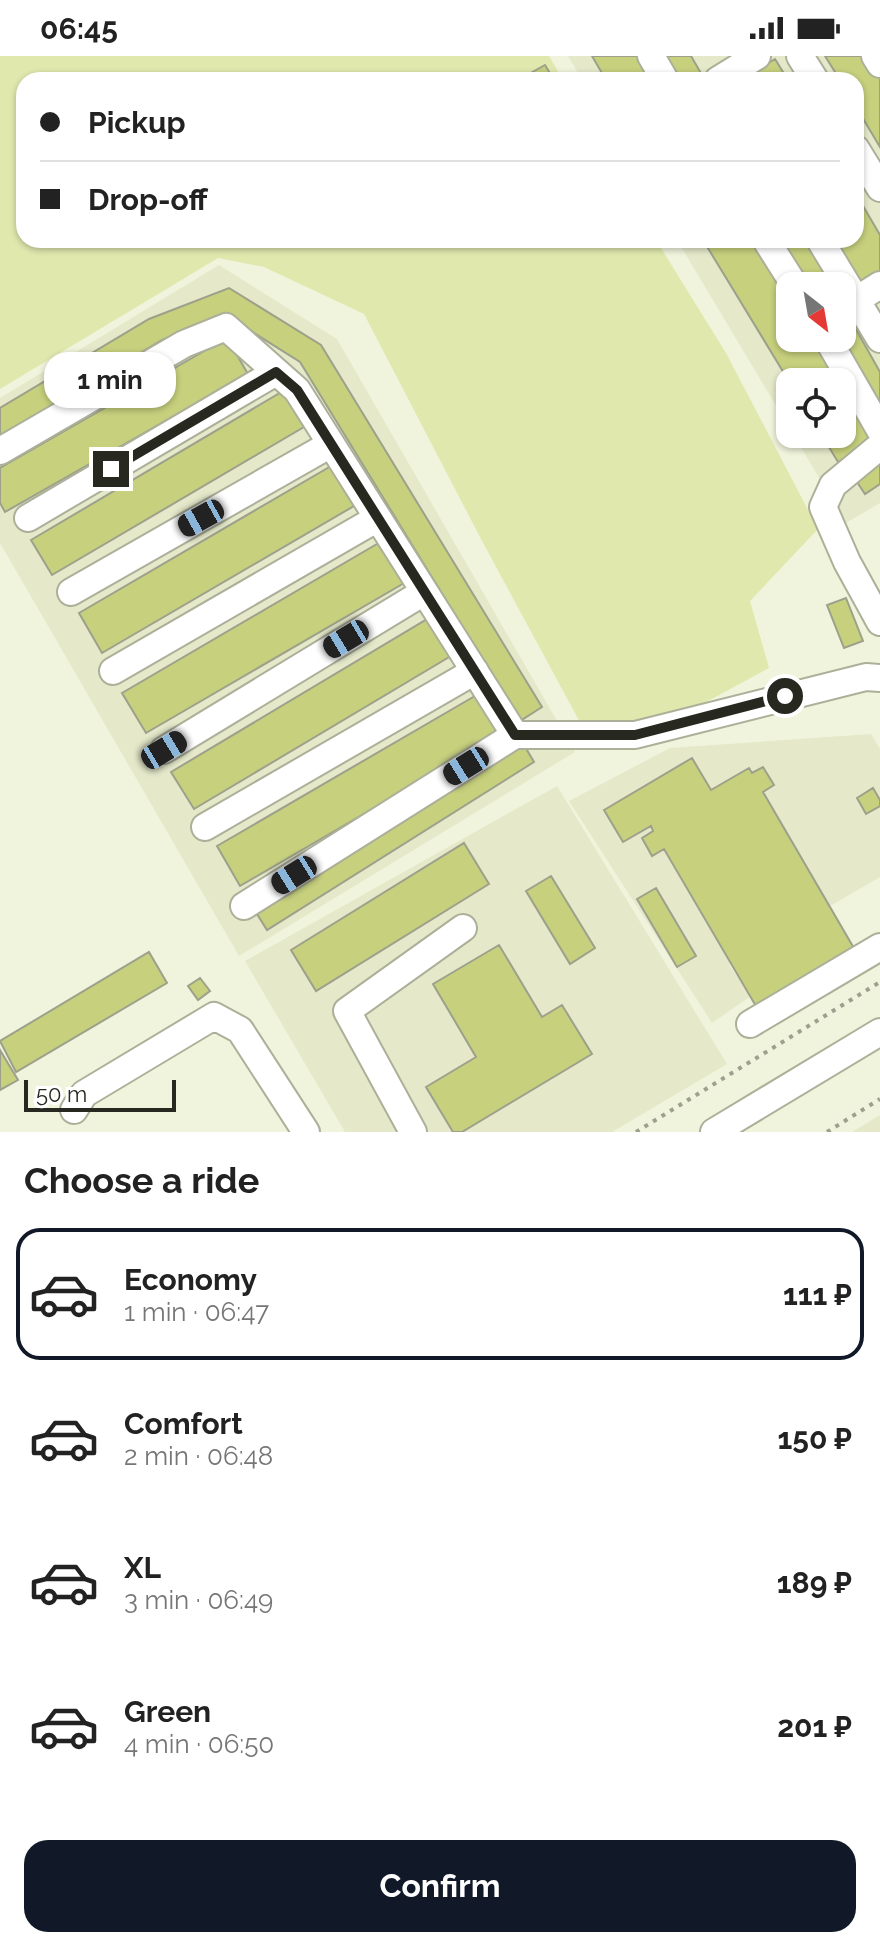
<!DOCTYPE html>
<html lang="en">
<head>
<meta charset="utf-8">
<style>
	:root { --surface:#fff; --page:#f2f2f2; --text:#222; --muted:#767676; --line:#e0e0e0; --accent:#111827 }
	body { margin:0; font-family:Raleway,sans-serif; background:var(--page); color:var(--text); height:100vh; display:flex; flex-direction:column; font-size:30px; white-space:nowrap }
	* { box-sizing:border-box; margin:0 }
	p { font-size:26px; color:var(--muted) }
	.icon { flex:none; width:44px; height:44px; fill:none; stroke:currentColor; stroke-width:2; stroke-linecap:round; stroke-linejoin:round }
	.map { position:relative; height:1076px; overflow:hidden }
	.sheet { display:flex; flex-direction:column; background:var(--surface); flex:1 }
	.sheet>* { flex:none }
	.top-card { position:absolute; left:16px; top:16px; width:848px; height:176px; border-radius:24px; box-shadow:0 2px 6px #0004; display:grid; align-content:center; height:176px; padding:0 24px; background:var(--surface) }
	.needle { width:52px; rotate:149deg }
	.controls { position:absolute; left:776px; top:216px; display:grid; gap:16px }
	.controls a { display:grid; place-items:center; width:80px; height:80px; border-radius:16px; background:var(--surface); box-shadow:0 2px 6px #0004; font-size:40px }
	.scale { position:absolute; left:24px; bottom:20px; width:152px; box-sizing:border-box; padding-left:8px; border:4px solid #27281f; border-top:0; font-size:22px; line-height:28px; white-space:nowrap; color:#27281f; -webkit-text-stroke:6px #fff; paint-order:stroke }
	.end { position:absolute; width:36px; height:36px; margin:-18px; border:10px solid #27281f; background:#fff; box-shadow:0 0 0 4px #fff }
	.from { border-radius:50% }
	.bubble { position:absolute; height:56px; border-radius:24px; background:var(--surface); box-shadow:0 2px 6px #0004; font-size:26px; font-weight:700; line-height:56px; text-align:center }
	.car { position:absolute; width:24px; height:48px; margin:-24px -12px; border-radius:10px; box-shadow:0 0 6px 2px #0007; background:linear-gradient(#222 24%,#8ab4d8 0 40%,#222 0 76%,#8ab4d8 0 86%,#222 0) }
	.top-card b { display:flex; align-items:center; gap:28px; height:76px; font-size:30px }
	.top-card b+b { border-top:2px solid var(--line) }
	.top-card i { width:20px; height:20px; background:var(--text) }
	ul { padding:0; list-style:none }
	li { display:flex; align-items:center; gap:24px; height:132px; margin:0 16px 12px; padding:0 8px; border:4px solid transparent; border-radius:24px }
	li div { flex:1 }
	li b { display:block; font-size:30px }
	li em { font-style:normal; font-weight:700 }
	li.selected { border-color:var(--accent) }
	li>.icon { width:72px; height:72px; stroke-width:1.5 }
	h2 { padding:0 24px; font-size:36px; line-height:96px }
	.primary-button { display:flex; gap:16px; margin-top:auto; padding:16px 24px }
	.primary-button a { flex:1; height:92px; border-radius:24px; background:var(--accent); color:#fff; font-size:32px; font-weight:700; line-height:92px; text-align:center }
	.status { display:flex; justify-content:space-between; align-items:center; height:56px; padding:0 40px; background:var(--surface); direction:ltr }
	.status svg { height:22px; fill:currentColor }
	.map>svg:first-child { display:block }
	.built { fill:#e5e9ca; fill-rule:evenodd }
	.green { fill:#e0e8ae }
	.building { fill:#c6d07d; stroke:#9da18b; stroke-width:2 }
	.lines { fill:none; stroke-linecap:round; stroke-linejoin:round }
	.minor-casing { stroke:#acb099; stroke-width:30 }
	.path { stroke:#9da08e; stroke-width:4; stroke-dasharray:4 6; stroke-linecap:butt }
	.minor { stroke:#fff; stroke-width:26 }
	.route { stroke:#27281f; stroke-width:10 }
</style>
</head>
<body>
<div class="status"><b>06:45</b><svg viewBox="0 0 49 12"><path d="M0 12V9h3v3zM5 12V6h3v6zM10 12V3h3v9zM15 12V0h3v12zM26 1h20v11H26zM47 4h2v5h-2z"/></svg></div>
<div class="map">
<svg width="880" height="1076" viewBox="0 0 880 1076">
	<rect width="100%" height="100%" fill="#f0f4dc"/>
	<!-- built -->
	<path class="built" d="M568 0H880V447L846 467 793 378H842V326H790V373L677 184H856V24H582ZM790 230H842V282H790Z
		M219 209 337 283 575 696 239 900 0 487V342Z
		M871 678 880 693V821L729 909 751 940 712 967 569 745 670 692Z
		M557 730 727 1008 612 1076H345L245 905Z
		M880 1059V1076H852Z"/>
	<!-- green -->
	<path class="green" d="M0 0H549L563 24H24V184H656L726 297 818 473 750 545 769 612 671 665 582 670 481 483 364 258 264 211 218 202 0 333Z"/>
	<!-- building -->
	<path class="building" d="M592 0H639L653 24H606Z
		M665 0H691L702 19 693 24H680Z
		M825 0H869L880 18V91L856 51V24H840Z
		M775 3 788 24H740Z
		M545 9 554 24H530L527 19Z
		M856 138 880 179V217L861 228 835 184H856Z
		M703 184H753L790 245V282H813L839 326 790 327Z
		M780 184H805L834 230H808Z
		M229 232 321 289 542 651 520 665 300 306 227 260 162 284 0 382V352L149 263Z
		M849 261 880 316V355L842 282V266Z
		M227 282 248 318 5 456 0 447V412Z
		M842 330 875 384 838 406 821 378H842Z
		M283 335 304 371 52 519 31 484Z
		M880 406V428L865 438 855 423Z
		M331 410 354 450 102 597 79 557Z
		M382 485 406 526 146 677 122 637Z
		M846 542 863 585 844 592 827 549Z
		M434 559 456 597 194 753 171 716Z
		M480 637 503 677 240 830 217 790Z
		M524 689 534 706 267 874 257 858Z
		M692 702 711 734 749 712 752 717 763 711 774 729 763 736 855 894 757 952 664 793 652 800 642 782 653 775 651 770 623 786 604 754Z
		M873 732 880 744V750L866 758 857 742Z
		M464 787 489 828 316 935 291 894Z
		M551 820 595 892 570 908 526 835Z
		M656 832 696 900 677 911 637 843Z
		M499 889 542 961 562 949 592 998 462 1076H453L426 1031 476 1001 433 928Z
		M149 896 167 927 16 1016 0 985Z
		M200 922 210 935 198 944 188 930Z
		M0 994 18 1024 0 1034Z"/>
	<g class="lines">
		<defs>
			<path id="minor" d="M651 0 665 24
				M800 0 815 24
				M875 0 880 8
				M718 24 757 0
				M856 93 880 132
				M766 184 795 230
				M820 184 880 283
				M842 253 880 229
				M827 282 880 374
				M880 390 833 429 823 451 847 506 880 566
				M0 395 184 288 226 271 297 334 515 679
				M28 462 276 316
				M71 536 331 388
				M113 615 378 462
				M164 694 424 536
				M205 771 475 615
				M244 850 515 679H635L866 621 880 622
				M750 968 880 891
				M74 1054 84 1038 214 960 240 974 306 1076
				M413 1076 347 955 463 872
				M714 1076 880 976"/>
		</defs>
		<!-- minor casing -->
		<use href="#minor" class="minor-casing"/>
		<!-- path -->
		<path class="path" d="M636 1076 880 926
			M827 1076 880 1043"/>
		<!-- minor -->
		<use href="#minor" class="minor"/>
	</g>
	<g class="lines">
		<!-- route -->
		<path class="route" d="M111 413 276 316 297 334 515 679H635L785 640"/>
	</g>
</svg>
<div class="controls">
<a><svg class="needle" viewBox="-14 -14 28 28"><path d="M0-13l5 13h-10z" fill="#e53935"/><path d="M0 13l5-13h-10z" fill="#767676"/></svg></a>
<a><svg class="icon" aria-label="locate" viewBox="0 0 24 24"><circle cx="12" cy="12" r="6"/><path d="M12 2v4M12 18v4M2 12h4M18 12h4"/></svg></a>
</div>
<div class="scale">50 m</div>
<i class="end from" style="left:785px;top:640px"></i>
<i class="end" style="left:111px;top:413px"></i>
<div class="bubble" style="left:44px;top:296px;width:132px">1 min</div>
<i class="car" style="left:201px;top:462px;rotate:241deg"></i>
<i class="car" style="left:346px;top:583px;rotate:239deg"></i>
<i class="car" style="left:164px;top:694px;rotate:59deg"></i>
<i class="car" style="left:466px;top:710px;rotate:238deg"></i>
<i class="car" style="left:294px;top:819px;rotate:238deg"></i>
<div class="top-card">
<b><i class="from"></i>Pickup</b>
<b><i></i>Drop-off</b>
</div>
</div>
<section class="sheet">
<h2>Choose a ride</h2>
<ul>
<li class="selected"><svg class="icon" aria-label="car" viewBox="0 0 24 24"><path d="M5 17H2v-5l4-1 3-4h7l3 4 3 1v5h-3M9 17h6M6 11h13"/><circle cx="7" cy="17" r="2"/><circle cx="17" cy="17" r="2"/></svg><div><b>Economy</b><p>1 min · 06:47</p></div><em>111 ₽</em></li>
<li><svg class="icon" aria-label="car" viewBox="0 0 24 24"><path d="M5 17H2v-5l4-1 3-4h7l3 4 3 1v5h-3M9 17h6M6 11h13"/><circle cx="7" cy="17" r="2"/><circle cx="17" cy="17" r="2"/></svg><div><b>Comfort</b><p>2 min · 06:48</p></div><em>150 ₽</em></li>
<li><svg class="icon" aria-label="car" viewBox="0 0 24 24"><path d="M5 17H2v-5l4-1 3-4h7l3 4 3 1v5h-3M9 17h6M6 11h13"/><circle cx="7" cy="17" r="2"/><circle cx="17" cy="17" r="2"/></svg><div><b>XL</b><p>3 min · 06:49</p></div><em>189 ₽</em></li>
<li><svg class="icon" aria-label="car" viewBox="0 0 24 24"><path d="M5 17H2v-5l4-1 3-4h7l3 4 3 1v5h-3M9 17h6M6 11h13"/><circle cx="7" cy="17" r="2"/><circle cx="17" cy="17" r="2"/></svg><div><b>Green</b><p>4 min · 06:50</p></div><em>201 ₽</em></li>
</ul>
<div class="primary-button"><a>Confirm</a></div>
</section>
</body>
</html>
